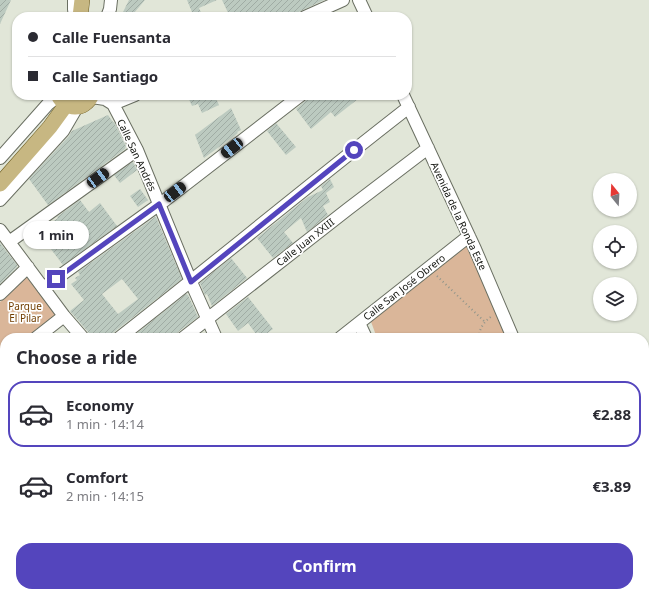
<!DOCTYPE html>
<html lang="en">
<head>
<meta charset="utf-8">
<style>
	:root { --surface:#fff; --page:#f2f2f3; --text:#2b2b33; --muted:#7c7c81; --line:#e1e1e2; --accent:#5445bd }
	body { margin:0; font-family:"Noto Sans",sans-serif; background:var(--page); color:var(--text); height:100vh; display:flex; flex-direction:column; font-size:15px; white-space:nowrap }
	* { box-sizing:border-box; margin:0 }
	p { font-size:13px; color:var(--muted) }
	.icon { flex:none; width:22px; height:22px; fill:none; stroke:currentColor; stroke-width:2; stroke-linecap:round; stroke-linejoin:round }
	.map { position:relative; flex:1; overflow:hidden }
	.panel { position:absolute; left:0px; top:333px; width:649px; height:264px; display:flex; flex-direction:column; background:var(--surface); border-radius:16px 16px 0 0; box-shadow:0 1px 3px #0004 }
	.panel>* { flex:none }
	.top-card { position:absolute; left:12px; top:12px; width:400px; height:88px; border-radius:16px; box-shadow:0 1px 3px #0004; display:grid; align-content:center; height:88px; padding:0 16px; background:var(--surface) }
	.needle { width:26px; rotate:342deg }
	.buttons { position:absolute; left:593px; top:173px; display:grid; gap:8px }
	.buttons a { display:grid; place-items:center; width:44px; height:44px; border-radius:50%; background:var(--surface); box-shadow:0 1px 3px #0004; font-size:20px }
	.end { position:absolute; width:18px; height:18px; margin:-9px; border:5px solid #5445bd; background:#fff; box-shadow:0 0 0 2px #fff }
	.from { border-radius:50% }
	.bubble { position:absolute; height:28px; border-radius:14px; background:var(--surface); box-shadow:0 1px 3px #0004; font-size:13px; font-weight:700; line-height:28px; text-align:center }
	.car { position:absolute; width:12px; height:24px; margin:-12px -6px; border-radius:5px; box-shadow:0 0 3px 1px #0007; background:linear-gradient(#222 24%,#8ab4d8 0 40%,#222 0 76%,#8ab4d8 0 86%,#222 0) }
	.top-card b { display:flex; align-items:center; gap:14px; height:38px; font-size:15px }
	.top-card b+b { border-top:1px solid var(--line) }
	.top-card i { width:10px; height:10px; background:var(--text) }
	ul { padding:0; list-style:none }
	li { display:flex; align-items:center; gap:12px; height:66px; margin:0 8px 6px; padding:0 8px; border:2px solid transparent; border-radius:16px }
	li div { flex:1 }
	li b { display:block; font-size:15px }
	li em { font-style:normal; font-weight:700 }
	li.current { border-color:var(--accent) }
	li>.icon { width:36px; height:36px; stroke-width:1.5 }
	h2 { padding:0 16px; font-size:18px; line-height:48px }
	.button { display:flex; gap:8px; margin-top:auto; padding:8px 16px }
	.button a { flex:1; height:46px; border-radius:16px; background:var(--accent); color:#fff; font-size:16px; font-weight:700; line-height:46px; text-align:center }
	.map>svg:first-child { display:block }
	.green { fill:#dab699 }
	.building { fill:url(#building-hatch); fill-rule:evenodd }
	.lines { fill:none; stroke-linecap:round; stroke-linejoin:round }
	.minor-casing { stroke:#6a6f62; stroke-width:14 }
	.major-casing { stroke:#6e5e22; stroke-width:16 }
	.path { stroke:#91958a; stroke-width:2; stroke-dasharray:1 3; stroke-linecap:butt }
	.minor { stroke:#fff; stroke-width:12 }
	.major { stroke:#c7b782; stroke-width:15 }
	.route { stroke:#5445bd; stroke-width:5 }
	.labels { text-anchor:middle; stroke-width:3.5; stroke-linejoin:round; paint-order:stroke }
	.street-label { font-size:10px; fill:#0f110c; stroke:#fff }
	.park-label { font-size:10px; fill:#723e01; stroke:#fff }
</style>
</head>
<body>
<div class="map">
<svg width="649" height="597" viewBox="0 0 649 597">
	<defs>
		<pattern id="building-hatch" width="6" height="6" patternUnits="userSpaceOnUse"><rect width="6" height="6" fill="#bccac0"/><path d="M-1 1l2-2M0 6l6-6M5 7l2-2" fill="none" stroke="#a0aca4"/></pattern>
	</defs>
	<rect width="100%" height="100%" fill="#e1e6d8"/>
	<!-- green -->
	<path class="green" d="M465 244 508 334 506 338H377L370 319Z
		M26 277 59 315 30 338H5V358L0 362V302Z"/>
	<!-- building -->
	<path class="building" d="M0 0H11L0 24Z
		M129 0H145L134 13 122 14Z
		M187 0H217L199 8 203 17H194Z
		M222 0H324L288 17H230Z
		M187 95H217L215 96 219 105 202 113 198 104 192 106Z
		M312 95H363L335 117 331 112 311 129 296 109Z
		M231 108 241 130 237 132 238 133 204 158 195 135Z
		M108 115 113 122H114L126 146 125 149 48 205 29 179 69 136 72 131Z
		M276 123 296 147 286 155 267 131Z
		M133 162 137 170 120 183 114 175Z
		M330 179 334 187 326 193 330 202 323 206 328 215 307 232 301 218 284 232 293 243 273 258 257 238 308 197 323 190 321 186Z
		M140 189 148 200 138 207 130 196Z
		M80 200 89 212 100 203 117 226 63 265 38 232 58 218 57 217Z
		M155 217H156L182 279 114 332 109 338H91L89 333 70 311 84 300 71 284 77 280 75 278 80 275 78 272ZM122 279 138 299 118 314 102 294Z
		M0 243 17 265V267L0 284Z
		M231 258 247 278 212 306 207 294 205 295 200 283Z
		M186 294 188 295 198 317 178 332 176 335V338H139L136 334Z
		M248 297 273 329 262 337 258 332 256 334 248 323 238 331 226 314Z"/>
	<g class="lines">
		<defs>
			<path id="minor" d="M74 0V9L75 17
				M359 0 367 17
				M107 17 110 9 111 0
				M305 17 343 0
				M403 95 475 249 513 338
				M92 97 105 99 113 104 135 95
				M113 104 137 150 191 282 216 338
				M0 158 48 104 58 96
				M0 200 63 131 77 107
				M0 230 64 316 83 338
				M9 242 137 150
				M43 288 164 201 301 95
				M0 294 28 267
				M359 323 366 338
				M36 338 64 316
				M119 338C216 262 311 183 409 107
				M183 338 348 209 428 148
				M340 338 469 236
				M0 366 5 362
				M0 419 5 426
				M0 483 5 479
				M644 582 649 589
				M0 587 8 597
				M132 592 136 597
				M339 592 344 597
				M427 592 432 597
				M534 592 538 597
				M151 597 157 592
				M269 597 276 592
				M389 597 392 592
				M554 597 559 592"/>
			<path id="major" d="M80 17 82 0
				M58 95C66 111 84 111 92 95
				M0 184 50 127 66 105"/>
		</defs>
		<!-- minor casing -->
		<use href="#minor" class="minor-casing"/>
		<!-- major casing -->
		<use href="#major" class="major-casing"/>
		<!-- path -->
		<path class="path" d="M437 276 485 322
			M479 338C479 328 484 322 492 316"/>
		<!-- minor -->
		<use href="#minor" class="minor"/>
		<!-- major -->
		<use href="#major" class="major"/>
	</g>
	<g class="lines">
		<!-- route -->
		<path class="route" d="M56 279 159 204 191 282 354 150"/>
	</g>
	<g class="labels">
		<!-- street labels -->
		<g class="street-label">
			<text transform="translate(137 155) rotate(65)" y="4">Calle San Andrés</text>
			<text transform="translate(459 216) rotate(65)" y="4">Avenida de la Ronda Este</text>
			<text transform="translate(305 242) rotate(-38)" y="4">Calle Juan XXIII</text>
			<text transform="translate(404 287) rotate(-38)" y="4">Calle San José Obrero</text>
		</g>
		<!-- park labels -->
		<g class="park-label">
			<text x="25" y="310">Parque<tspan x="25" dy="12">El Pilar</tspan></text>
		</g>
	</g>
</svg>
<div class="buttons">
<a><svg class="needle" viewBox="-14 -14 28 28"><path d="M0-13l5 13h-10z" fill="#e53935"/><path d="M0 13l5-13h-10z" fill="#7c7c81"/></svg></a>
<a><svg class="icon" aria-label="locate" viewBox="0 0 24 24"><circle cx="12" cy="12" r="6"/><path d="M12 2v4M12 18v4M2 12h4M18 12h4"/></svg></a>
<a><svg class="icon" aria-label="layers" viewBox="0 0 24 24"><path d="M12 4l9 5-9 5-9-5zM3 14l9 5 9-5"/></svg></a>
</div>
<i class="end from" style="left:354px;top:150px"></i>
<i class="end" style="left:56px;top:279px"></i>
<div class="bubble" style="left:23px;top:221px;width:66px">1 min</div>
<i class="car" style="left:232px;top:148px;rotate:232deg"></i>
<i class="car" style="left:98px;top:178px;rotate:54deg"></i>
<i class="car" style="left:175px;top:192px;rotate:52deg"></i>
<div class="top-card">
<b><i class="from"></i>Calle Fuensanta</b>
<b><i></i>Calle Santiago</b>
</div>
<section class="panel">
<h2>Choose a ride</h2>
<ul>
<li class="current"><svg class="icon" aria-label="car" viewBox="0 0 24 24"><path d="M5 17H2v-5l4-1 3-4h7l3 4 3 1v5h-3M9 17h6M6 11h13"/><circle cx="7" cy="17" r="2"/><circle cx="17" cy="17" r="2"/></svg><div><b>Economy</b><p>1 min · 14:14</p></div><em>€2.88</em></li>
<li><svg class="icon" aria-label="car" viewBox="0 0 24 24"><path d="M5 17H2v-5l4-1 3-4h7l3 4 3 1v5h-3M9 17h6M6 11h13"/><circle cx="7" cy="17" r="2"/><circle cx="17" cy="17" r="2"/></svg><div><b>Comfort</b><p>2 min · 14:15</p></div><em>€3.89</em></li>
</ul>
<div class="button"><a>Confirm</a></div>
</section>
</div>
</body>
</html>
